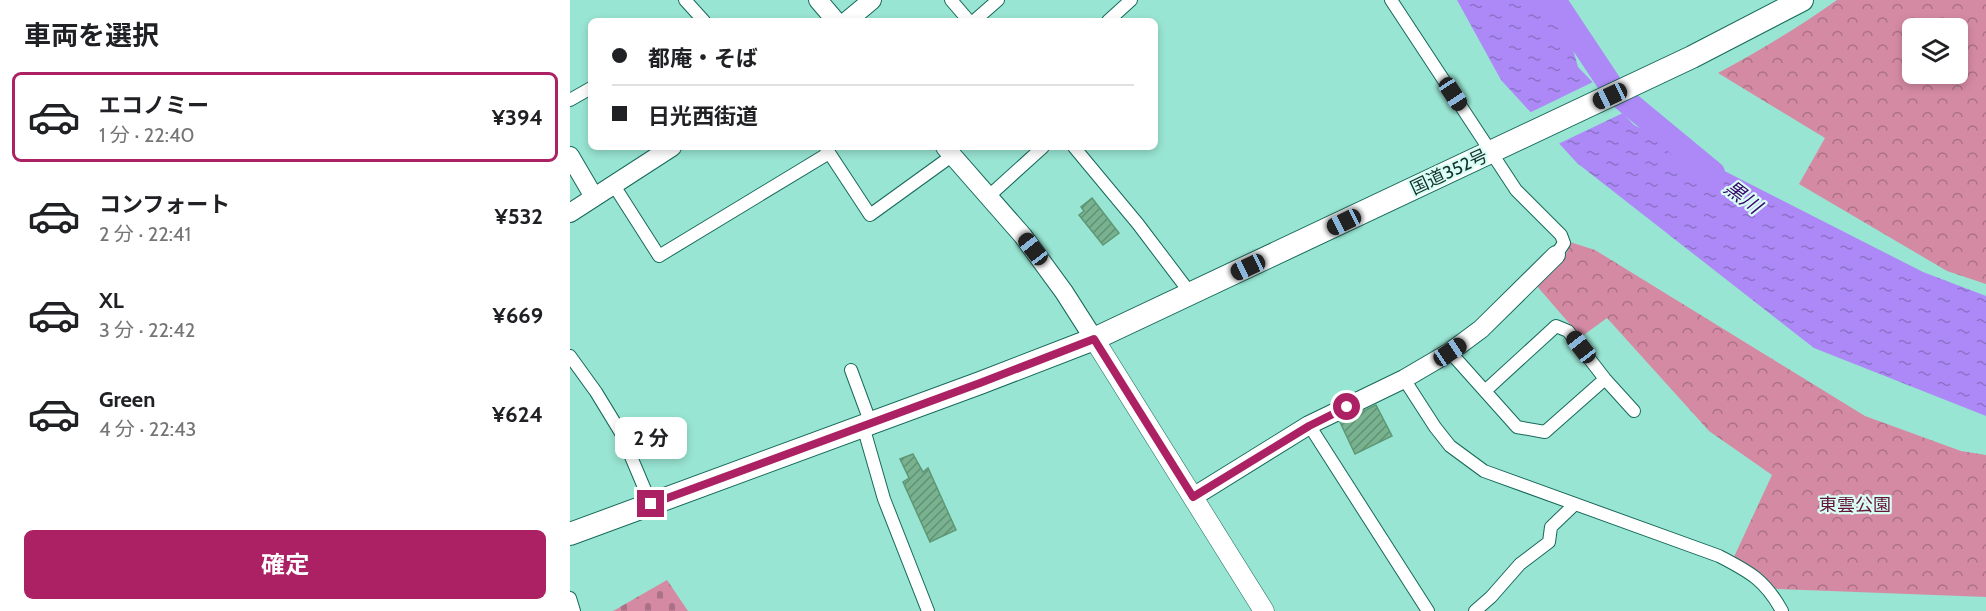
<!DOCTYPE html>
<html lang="ja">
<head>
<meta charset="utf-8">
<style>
	:root { --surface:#fff; --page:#f2f2f2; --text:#202124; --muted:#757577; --line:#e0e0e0; --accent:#ab2163 }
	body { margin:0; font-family:Cabin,"Noto Sans JP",sans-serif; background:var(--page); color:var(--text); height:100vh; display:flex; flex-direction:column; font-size:22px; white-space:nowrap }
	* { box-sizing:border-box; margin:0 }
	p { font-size:20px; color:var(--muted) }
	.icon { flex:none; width:33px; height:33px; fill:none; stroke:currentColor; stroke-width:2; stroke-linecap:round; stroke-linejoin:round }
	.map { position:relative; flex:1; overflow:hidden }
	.drawer { display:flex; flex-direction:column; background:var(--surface); width:570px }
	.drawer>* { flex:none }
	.hud { position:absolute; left:18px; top:18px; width:570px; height:132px; border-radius:9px; box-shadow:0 3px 9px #0003; display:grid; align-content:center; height:132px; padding:0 24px; background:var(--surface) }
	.controls { position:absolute; left:1332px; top:18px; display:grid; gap:12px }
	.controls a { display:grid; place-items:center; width:66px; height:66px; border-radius:9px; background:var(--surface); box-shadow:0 3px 9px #0003; font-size:30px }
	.end { position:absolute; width:27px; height:27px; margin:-14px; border:8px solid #ab2163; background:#fff; box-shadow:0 0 0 3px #fff }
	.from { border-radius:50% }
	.bubble { position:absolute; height:42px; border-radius:9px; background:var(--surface); box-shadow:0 3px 9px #0003; font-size:20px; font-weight:700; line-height:42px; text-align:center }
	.car { position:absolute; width:18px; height:36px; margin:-18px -9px; border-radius:8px; box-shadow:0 0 4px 2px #0007; background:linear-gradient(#222 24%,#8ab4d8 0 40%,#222 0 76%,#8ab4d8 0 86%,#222 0) }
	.hud b { display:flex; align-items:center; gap:21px; height:57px; font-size:22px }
	.hud b+b { border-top:2px solid var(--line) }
	.hud i { width:15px; height:15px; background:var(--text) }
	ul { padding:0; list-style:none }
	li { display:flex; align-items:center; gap:18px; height:90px; margin:0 12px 9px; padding:0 12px; border:3px solid transparent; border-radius:9px }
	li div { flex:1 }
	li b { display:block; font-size:22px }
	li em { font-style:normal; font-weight:700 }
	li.selected { border-color:var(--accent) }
	li>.icon { width:54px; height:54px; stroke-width:1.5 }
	h2 { padding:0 24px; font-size:27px; line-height:72px }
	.action { display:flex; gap:12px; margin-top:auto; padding:12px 24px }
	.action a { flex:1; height:69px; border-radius:9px; background:var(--accent); color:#fff; font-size:24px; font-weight:700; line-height:69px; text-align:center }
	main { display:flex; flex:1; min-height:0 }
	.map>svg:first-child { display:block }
	.forest { fill:url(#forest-crowns); fill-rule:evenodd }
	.cemetery { fill:url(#cemetery-stones) }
	.water { fill:url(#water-ripples) }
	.pier { fill:#99e5d3 }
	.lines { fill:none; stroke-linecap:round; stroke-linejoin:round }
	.river { stroke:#ad89f7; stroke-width:24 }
	.building { fill:url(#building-hatch); stroke:#5e9876; stroke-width:1.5 }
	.street-casing { stroke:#16695a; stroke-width:14 }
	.secondary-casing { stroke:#16695a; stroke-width:20 }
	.primary-casing { stroke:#16695a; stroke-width:21 }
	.highway-casing { stroke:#16695a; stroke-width:24 }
	.street { stroke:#fff; stroke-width:12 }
	.secondary { stroke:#fff; stroke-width:18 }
	.primary { stroke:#fff; stroke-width:20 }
	.highway { stroke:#fff; stroke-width:22 }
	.route { stroke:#ab2163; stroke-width:8 }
	.labels { text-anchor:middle; stroke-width:4.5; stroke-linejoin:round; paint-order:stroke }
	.street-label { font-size:18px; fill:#12322b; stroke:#d9fef4 }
	.park-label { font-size:18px; fill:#621538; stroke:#d9fef4 }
	.water-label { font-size:20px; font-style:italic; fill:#39076c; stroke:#d9fef4 }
</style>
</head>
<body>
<main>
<section class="drawer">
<h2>車両を選択</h2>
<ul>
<li class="selected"><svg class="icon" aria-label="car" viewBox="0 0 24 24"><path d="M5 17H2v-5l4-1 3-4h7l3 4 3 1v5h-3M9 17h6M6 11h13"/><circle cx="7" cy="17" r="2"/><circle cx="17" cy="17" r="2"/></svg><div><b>エコノミー</b><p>1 分 · 22:40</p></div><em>¥394</em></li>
<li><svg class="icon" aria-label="car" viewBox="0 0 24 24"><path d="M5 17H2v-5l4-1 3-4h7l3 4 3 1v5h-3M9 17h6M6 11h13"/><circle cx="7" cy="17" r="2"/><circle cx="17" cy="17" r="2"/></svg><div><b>コンフォート</b><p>2 分 · 22:41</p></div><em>¥532</em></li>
<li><svg class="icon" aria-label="car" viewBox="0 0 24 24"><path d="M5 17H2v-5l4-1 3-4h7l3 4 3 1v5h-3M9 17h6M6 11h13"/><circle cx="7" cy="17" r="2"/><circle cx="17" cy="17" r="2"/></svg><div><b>XL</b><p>3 分 · 22:42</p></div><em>¥669</em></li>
<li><svg class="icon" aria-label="car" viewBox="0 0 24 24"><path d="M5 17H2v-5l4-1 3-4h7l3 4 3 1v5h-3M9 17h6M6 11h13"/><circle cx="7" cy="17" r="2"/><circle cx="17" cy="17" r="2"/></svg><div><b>Green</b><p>4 分 · 22:43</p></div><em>¥624</em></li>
</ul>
<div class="action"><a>確定</a></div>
</section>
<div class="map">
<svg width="1416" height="611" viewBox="0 0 1416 611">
	<defs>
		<pattern id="forest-crowns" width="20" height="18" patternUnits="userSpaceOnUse" patternTransform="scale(1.5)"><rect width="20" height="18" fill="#d58aa4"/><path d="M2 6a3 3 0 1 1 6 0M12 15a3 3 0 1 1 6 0" fill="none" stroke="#ab7186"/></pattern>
		<pattern id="cemetery-stones" width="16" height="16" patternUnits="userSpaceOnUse" patternTransform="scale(1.5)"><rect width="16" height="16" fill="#d58aa4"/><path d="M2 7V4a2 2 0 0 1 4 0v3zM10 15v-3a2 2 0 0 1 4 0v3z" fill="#ab7186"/></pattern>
		<pattern id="water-ripples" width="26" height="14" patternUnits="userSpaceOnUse" patternTransform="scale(1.5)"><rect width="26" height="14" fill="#ad89f7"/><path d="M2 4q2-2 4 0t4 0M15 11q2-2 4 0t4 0" fill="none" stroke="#8b71c8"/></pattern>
		<pattern id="building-hatch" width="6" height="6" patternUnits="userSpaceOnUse" patternTransform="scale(1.5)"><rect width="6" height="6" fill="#78b28f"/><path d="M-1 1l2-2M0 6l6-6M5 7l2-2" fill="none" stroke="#619175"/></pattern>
	</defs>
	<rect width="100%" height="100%" fill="#99e5d3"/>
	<!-- forest -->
	<path class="forest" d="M1267 0H1416V284L1377 271 1229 184 1255 138 1148 73C1189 51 1229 27 1267 0ZM1342 28H1388V74H1342Z
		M1000 242 1025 250 1295 416 1391 451 1416 455V597L1207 589 1163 559 1202 475 1139 431 1037 318 1011 337 966 285 997 252Z"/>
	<!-- cemetery -->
	<path class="cemetery" d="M97 580 118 611H43Z"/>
	<!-- water -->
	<path class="water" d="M887 0H989L1008 67 1064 125 1353 272 1416 296V416L1244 348 1007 163 931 80Z"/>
	<!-- pier -->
	<path class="pier" d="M1025 81 1055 112 986 145 957 114Z"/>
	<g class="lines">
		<!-- river -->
		<path class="river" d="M984 0 1045 92 1143 173"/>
	</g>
	<!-- building -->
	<path class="building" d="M522 198 549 233 533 245 509 215 514 211 511 207Z
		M806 405 822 436 785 454 770 422Z
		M343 454 353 472 358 468 386 530 360 542 333 482 339 478 330 459Z"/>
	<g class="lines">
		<defs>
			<path id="street" d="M115 0 134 21
				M381 0 399 21
				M821 0 946 190 991 235 994 243 986 255
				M404 21 428 0
				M538 21 561 0
				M0 100 21 88
				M504 147 568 224 621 294
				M256 148 300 215 383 155
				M43 184 89 256 259 153
				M419 196 473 147
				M880 352 947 427 975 432 1035 379
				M0 356 26 392 51 433 81 504
				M281 370 301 424
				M834 379 865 427 880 446 914 471 1149 556C1180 572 1195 580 1212 611
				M915 391 986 326 998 331 1035 379 1064 411
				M739 425 858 611
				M293 426 314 499 358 611
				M0 598 4 611
				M905 611 921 597 950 564 979 542 981 527 1004 505"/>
			<path id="secondary" d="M248 0 266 21
				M277 21 302 0
				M375 147 453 236 494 292 524 339
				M0 156 24 197
				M0 213 102 147
				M623 497 739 425 834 379 880 352 911 329 986 255"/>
			<path id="primary" d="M524 339 694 611"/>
			<path id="highway" d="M0 534 410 383 524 339 1122 57 1232 0"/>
		</defs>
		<!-- street casing -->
		<use href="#street" class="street-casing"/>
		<!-- secondary casing -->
		<use href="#secondary" class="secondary-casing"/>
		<!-- primary casing -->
		<use href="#primary" class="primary-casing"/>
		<!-- highway casing -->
		<use href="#highway" class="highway-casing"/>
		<!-- street -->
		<use href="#street" class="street"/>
		<!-- secondary -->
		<use href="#secondary" class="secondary"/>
		<!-- primary -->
		<use href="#primary" class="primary"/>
		<!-- highway -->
		<use href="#highway" class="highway"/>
	</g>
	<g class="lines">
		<!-- route -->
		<path class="route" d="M81 504 410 383 524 339 623 497 739 426 777 407"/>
	</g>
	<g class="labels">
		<!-- street labels -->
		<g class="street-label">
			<text transform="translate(879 172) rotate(-25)" y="6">国道352号</text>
		</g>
		<!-- park labels -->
		<g class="park-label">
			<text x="1285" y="511">東雲公園</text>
		</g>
		<!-- water labels -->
		<g class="water-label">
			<text transform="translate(1173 197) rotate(37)" y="7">黒川</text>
		</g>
	</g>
</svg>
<div class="controls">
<a><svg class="icon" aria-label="layers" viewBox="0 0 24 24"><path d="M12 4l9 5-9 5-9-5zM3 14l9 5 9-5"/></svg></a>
</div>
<i class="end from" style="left:777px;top:407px"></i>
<i class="end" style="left:81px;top:504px"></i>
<div class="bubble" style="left:45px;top:417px;width:72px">2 分</div>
<i class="car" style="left:883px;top:94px;rotate:147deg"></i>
<i class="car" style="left:1040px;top:96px;rotate:245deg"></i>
<i class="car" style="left:774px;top:222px;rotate:244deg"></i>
<i class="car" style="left:463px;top:249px;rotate:322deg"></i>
<i class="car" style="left:678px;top:267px;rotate:245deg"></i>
<i class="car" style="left:1011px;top:347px;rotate:322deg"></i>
<i class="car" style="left:880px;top:352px;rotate:56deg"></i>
<div class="hud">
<b><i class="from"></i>都庵・そば</b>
<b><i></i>日光西街道</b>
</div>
</div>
</main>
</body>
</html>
